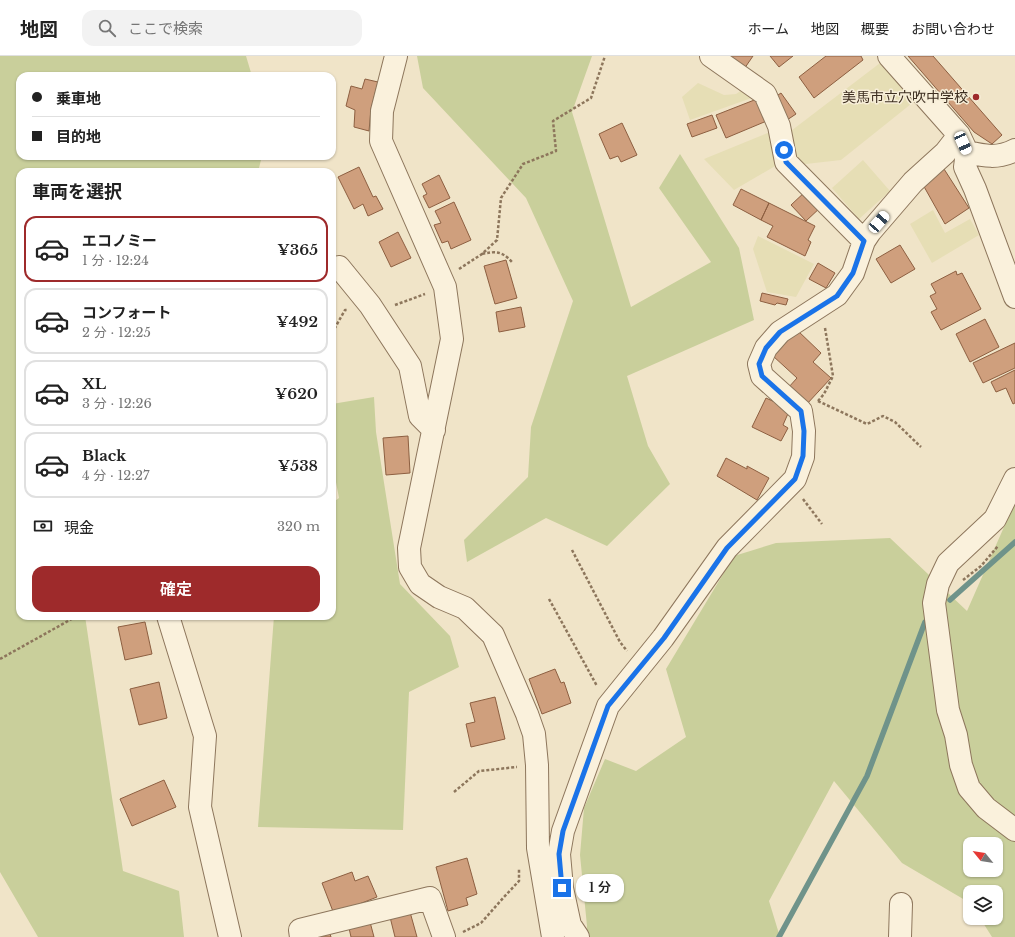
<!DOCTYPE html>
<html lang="ja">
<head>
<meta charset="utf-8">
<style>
	:root { --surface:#fff; --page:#f2f2f2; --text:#222; --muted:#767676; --line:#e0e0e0; --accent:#9e2a2b }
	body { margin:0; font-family:"Libre Baskerville","Noto Sans JP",serif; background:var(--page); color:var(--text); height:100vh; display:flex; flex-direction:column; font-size:15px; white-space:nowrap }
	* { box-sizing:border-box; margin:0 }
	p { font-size:13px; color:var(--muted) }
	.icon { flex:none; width:22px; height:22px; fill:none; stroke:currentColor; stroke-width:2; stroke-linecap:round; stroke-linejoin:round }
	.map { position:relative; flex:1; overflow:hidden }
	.side { position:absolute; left:16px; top:112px; width:320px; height:452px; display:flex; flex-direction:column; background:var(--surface); border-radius:12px; box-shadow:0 1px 3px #0004 }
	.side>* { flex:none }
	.top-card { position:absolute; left:16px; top:16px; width:320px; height:88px; border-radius:12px; box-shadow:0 1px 3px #0004; display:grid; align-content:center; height:88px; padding:0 16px; background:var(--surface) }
	.needle { width:26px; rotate:300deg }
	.buttons { position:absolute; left:963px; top:781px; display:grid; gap:8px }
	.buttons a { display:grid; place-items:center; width:40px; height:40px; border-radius:8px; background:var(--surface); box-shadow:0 1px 3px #0004; font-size:20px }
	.end { position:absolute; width:18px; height:18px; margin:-9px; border:5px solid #1a73e8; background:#fff; box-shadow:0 0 0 2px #fff }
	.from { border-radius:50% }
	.bubble { position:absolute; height:28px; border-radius:12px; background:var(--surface); box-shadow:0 1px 3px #0004; font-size:13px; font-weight:600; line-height:28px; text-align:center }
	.car { position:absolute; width:12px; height:24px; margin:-12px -6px; border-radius:5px; box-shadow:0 0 3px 1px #0007; background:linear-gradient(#fff 24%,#345 0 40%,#fff 0 76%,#345 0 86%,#fff 0) }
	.top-card b { display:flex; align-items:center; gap:14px; height:38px; font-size:15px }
	.top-card b+b { border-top:1px solid var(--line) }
	.top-card i { width:10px; height:10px; background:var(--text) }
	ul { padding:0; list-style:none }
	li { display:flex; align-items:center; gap:12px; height:66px; margin:0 8px 6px; padding:0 8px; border:2px solid var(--line); border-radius:12px }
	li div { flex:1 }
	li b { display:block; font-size:15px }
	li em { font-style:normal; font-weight:600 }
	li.current { border-color:var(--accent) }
	li>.icon { width:36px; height:36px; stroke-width:1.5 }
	h2 { padding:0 16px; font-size:18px; line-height:48px }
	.pay { display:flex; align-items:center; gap:10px; height:44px; padding:0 16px; font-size:15px }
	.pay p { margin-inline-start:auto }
	.cta { display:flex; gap:8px; margin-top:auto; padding:8px 16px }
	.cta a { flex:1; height:46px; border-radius:12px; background:var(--accent); color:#fff; font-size:16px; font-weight:600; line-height:46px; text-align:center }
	header { display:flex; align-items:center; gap:24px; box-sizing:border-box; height:56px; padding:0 20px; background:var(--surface); border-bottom:1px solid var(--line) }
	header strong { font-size:19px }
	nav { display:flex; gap:22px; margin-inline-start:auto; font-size:14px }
	.search { width:280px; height:36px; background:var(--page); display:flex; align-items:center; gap:10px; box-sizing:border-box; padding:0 14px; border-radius:12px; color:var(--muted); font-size:15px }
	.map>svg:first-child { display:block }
	.farmland { fill:#e6deb5 }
	.green { fill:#c9cf9b; fill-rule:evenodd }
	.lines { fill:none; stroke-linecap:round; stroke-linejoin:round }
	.stream { stroke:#6f938a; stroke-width:5.5 }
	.building { fill:#cf9f7d; stroke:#8d5f41 }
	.minor-casing { stroke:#8d765c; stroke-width:24 }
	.path { stroke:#8d765c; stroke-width:2.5; stroke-dasharray:3 2; stroke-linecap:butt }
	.minor { stroke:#faf1dc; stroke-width:22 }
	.route { stroke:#1a73e8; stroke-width:5 }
	.poi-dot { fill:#9e2a2b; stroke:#f7eed8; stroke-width:1.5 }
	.labels { text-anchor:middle; stroke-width:3; stroke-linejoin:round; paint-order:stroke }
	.poi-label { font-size:14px; fill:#3d2e20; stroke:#f7eed8; text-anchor:end }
</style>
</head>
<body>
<header>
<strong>地図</strong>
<div class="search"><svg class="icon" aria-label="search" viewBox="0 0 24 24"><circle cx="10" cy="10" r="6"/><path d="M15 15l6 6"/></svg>ここで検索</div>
<nav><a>ホーム</a><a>地図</a><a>概要</a><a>お問い合わせ</a></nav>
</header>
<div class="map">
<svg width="1015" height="881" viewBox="0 0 1015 881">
	<rect width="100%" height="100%" fill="#f0e4c8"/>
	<!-- farmland -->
	<path class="farmland" d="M884 4 916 44 841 104 797 109 787 78Z
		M698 27 724 39 736 38 745 32 757 40 690 64 682 41Z
		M775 74 782 106 734 134 704 103Z
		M863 104 890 135 859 163 832 132Z
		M933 154 945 177 970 163 979 179 932 207 910 168Z
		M758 180 814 208 796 241 767 236 753 193Z"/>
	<!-- green -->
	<path class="green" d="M0 0H246L252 20H20V100H262L258 116H20V560H85L123 815 179 835 184 881H38L0 816Z
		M417 0H592L572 56 631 251 711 206 659 132 680 98 739 192 754 264 627 320 648 390 670 428 607 490 546 462 467 506 464 484 528 421 531 371 573 245 526 142 423 32Z
		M374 341 376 376 400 528 450 580 459 611 409 636 403 774 258 771 274 560H332V447L339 442 332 405V348Z
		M1015 446V881H992L980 862H996V836H970V847L902 807 834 725 769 845 780 881H586L587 870 580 799 584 752 605 703 636 715 686 681 666 613 734 500 776 487 890 482 967 555ZM970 788H996V814H970Z"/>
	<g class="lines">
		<!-- stream -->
		<path class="stream" d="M950 544 1015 486
			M779 881 867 720 925 566"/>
	</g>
	<!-- building -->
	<path class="building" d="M718 0H753L742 16Z
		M770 0H793L779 11Z
		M826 0H861L863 4 814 42 799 21Z
		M908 0H933L1002 79 992 88 974 76Z
		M365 23 378 26 371 53 369 75 354 71 355 54 346 50 351 30 362 33Z
		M781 37 796 58 784 66 769 45Z
		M762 41 769 64 726 82 716 59Z
		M712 59 717 72 692 81 687 68Z
		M622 67 637 99 621 106 618 100 610 103 599 78Z
		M359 111 373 141 376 140 383 153 368 160 363 148 354 153 338 121Z
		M944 113 969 152 945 168 922 127Z
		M439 119 450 142 429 152 423 140 427 138 422 128Z
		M741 133 769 147 761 164 733 149Z
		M807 134 822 150 806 165 791 149Z
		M454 146 471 184 451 193 448 185 442 187 434 169 441 167 435 155Z
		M769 147 815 170 808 184 811 186 805 200 767 181 773 170 761 164Z
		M398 176 411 202 391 211 379 186Z
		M900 189 915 213 891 227 876 203Z
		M506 204 517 242 495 248 484 210Z
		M818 207 835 217 826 232 809 223Z
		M956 215 957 219 962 217 981 253 941 274 931 256 937 253 930 240 936 237 931 228Z
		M762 237 788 243 786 249 777 247 775 249 760 245Z
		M521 251 525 271 499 276 496 256Z
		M985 263 999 291 970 306 956 278Z
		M797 274 821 297 813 306 831 322 806 349 788 332 797 322 773 300Z
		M1015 287V312L983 327 973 307Z
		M1015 314V347L1013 348 1006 332 996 336 991 326Z
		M766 342 790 353 783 369 788 372 781 385 752 371Z
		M408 380 410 417 386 419 383 382Z
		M726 402 747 413V410L769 422 757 444 717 420Z
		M145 566 152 598 125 604 118 571Z
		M555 613 561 627 564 626 571 647 542 658 529 623Z
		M159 626 167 662 139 669 130 633Z
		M495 641 505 683 471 691 466 668 475 666 470 647Z
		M164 724 176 751 132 770 120 743Z
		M467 802 477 838 466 842 468 849 448 855 436 811Z
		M352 816 355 825 368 820 377 841 334 858 322 827Z
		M410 856 417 881H395L390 861Z
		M370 866 374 881H351L349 872Z
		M329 875 331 881H309Z"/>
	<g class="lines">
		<defs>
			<path id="minor" d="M396 0 382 55 381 85 445 231 452 283 409 492 410 511 420 528 439 541 465 552 493 579 527 658 534 678 537 709 538 792 553 881
				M711 0 765 38 779 70 786 106 864 185
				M889 0 959 79 967 96 965 111 975 133 1015 241
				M967 96C984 100 998 103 1015 94
				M339 211 370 249 410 310 420 360 434 374
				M1015 423 995 463 948 507 938 528 934 547 948 654 956 679 961 709 969 732 986 752 1015 774
				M168 560 205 680 200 751 230 881
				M301 881 300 874 430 842 444 881
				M578 881 570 869 562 832 559 798 563 775 608 650 663 582 727 492 795 423 803 401 804 375 801 355 762 320 759 308 766 292 780 276 837 239 853 217 864 185 870 176 913 126 945 97 959 79
				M900 881 901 848"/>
		</defs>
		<!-- minor casing -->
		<use href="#minor" class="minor-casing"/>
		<!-- path -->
		<path class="path" d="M482 198C496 195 502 195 512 206
			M459 213 482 198 497 184 501 142 523 108 556 95 553 65 591 42 605 0
			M395 249 425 238
			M332 277 345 254H347
			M818 345 824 338 833 320 825 272
			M818 345 867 368 883 360 895 366 921 391
			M803 443 822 468
			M572 494 620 586 627 595
			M963 524 981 510 998 490
			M549 543 597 630
			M0 603 77 560
			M454 736 479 715 517 711
			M463 876 481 867 504 841 519 825V812"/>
		<!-- minor -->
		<use href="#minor" class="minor"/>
	</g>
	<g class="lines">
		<!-- route -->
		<path class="route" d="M562 832 559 798 563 775 608 650 664 582 727 492 795 423 803 400 804 375 801 355 762 320 759 308 766 292 780 276 837 240 853 217 864 185 786 106 784 94"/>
	</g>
	<!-- markers -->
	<circle class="poi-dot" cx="976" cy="41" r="4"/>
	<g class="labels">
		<!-- poi labels -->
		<g class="poi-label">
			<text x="968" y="46">美馬市立穴吹中学校</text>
		</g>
	</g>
</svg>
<div class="buttons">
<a><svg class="needle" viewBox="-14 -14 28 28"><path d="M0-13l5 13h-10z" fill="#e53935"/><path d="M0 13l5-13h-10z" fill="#767676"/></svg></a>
<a><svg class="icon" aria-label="layers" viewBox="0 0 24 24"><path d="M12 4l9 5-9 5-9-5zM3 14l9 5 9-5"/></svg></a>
</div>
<i class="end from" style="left:784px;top:94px"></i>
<i class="end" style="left:562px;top:832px"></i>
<div class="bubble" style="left:576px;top:818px;width:48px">1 分</div>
<i class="car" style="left:963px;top:87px;rotate:156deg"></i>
<i class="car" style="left:879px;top:166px;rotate:41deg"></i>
<div class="top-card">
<b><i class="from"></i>乗車地</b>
<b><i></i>目的地</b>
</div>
<section class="side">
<h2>車両を選択</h2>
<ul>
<li class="current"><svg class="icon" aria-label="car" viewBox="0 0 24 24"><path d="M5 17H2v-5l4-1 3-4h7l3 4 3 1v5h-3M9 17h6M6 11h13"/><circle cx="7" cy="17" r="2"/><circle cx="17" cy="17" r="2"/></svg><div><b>エコノミー</b><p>1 分 · 12:24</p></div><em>¥365</em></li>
<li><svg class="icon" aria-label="car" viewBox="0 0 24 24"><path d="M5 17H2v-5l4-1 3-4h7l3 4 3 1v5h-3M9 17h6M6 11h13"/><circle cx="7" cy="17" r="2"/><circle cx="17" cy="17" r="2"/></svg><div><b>コンフォート</b><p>2 分 · 12:25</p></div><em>¥492</em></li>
<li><svg class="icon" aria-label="car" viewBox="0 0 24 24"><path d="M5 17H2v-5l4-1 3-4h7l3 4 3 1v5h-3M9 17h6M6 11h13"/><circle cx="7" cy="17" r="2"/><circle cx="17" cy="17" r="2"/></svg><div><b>XL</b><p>3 分 · 12:26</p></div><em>¥620</em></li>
<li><svg class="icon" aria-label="car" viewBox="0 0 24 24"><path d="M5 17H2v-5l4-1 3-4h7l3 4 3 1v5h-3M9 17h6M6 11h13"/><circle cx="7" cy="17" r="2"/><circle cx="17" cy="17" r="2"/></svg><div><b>Black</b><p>4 分 · 12:27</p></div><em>¥538</em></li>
</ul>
<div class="pay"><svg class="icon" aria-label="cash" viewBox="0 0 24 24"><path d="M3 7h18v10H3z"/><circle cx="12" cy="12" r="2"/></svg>現金<p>320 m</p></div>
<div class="cta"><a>確定</a></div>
</section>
</div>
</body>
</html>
